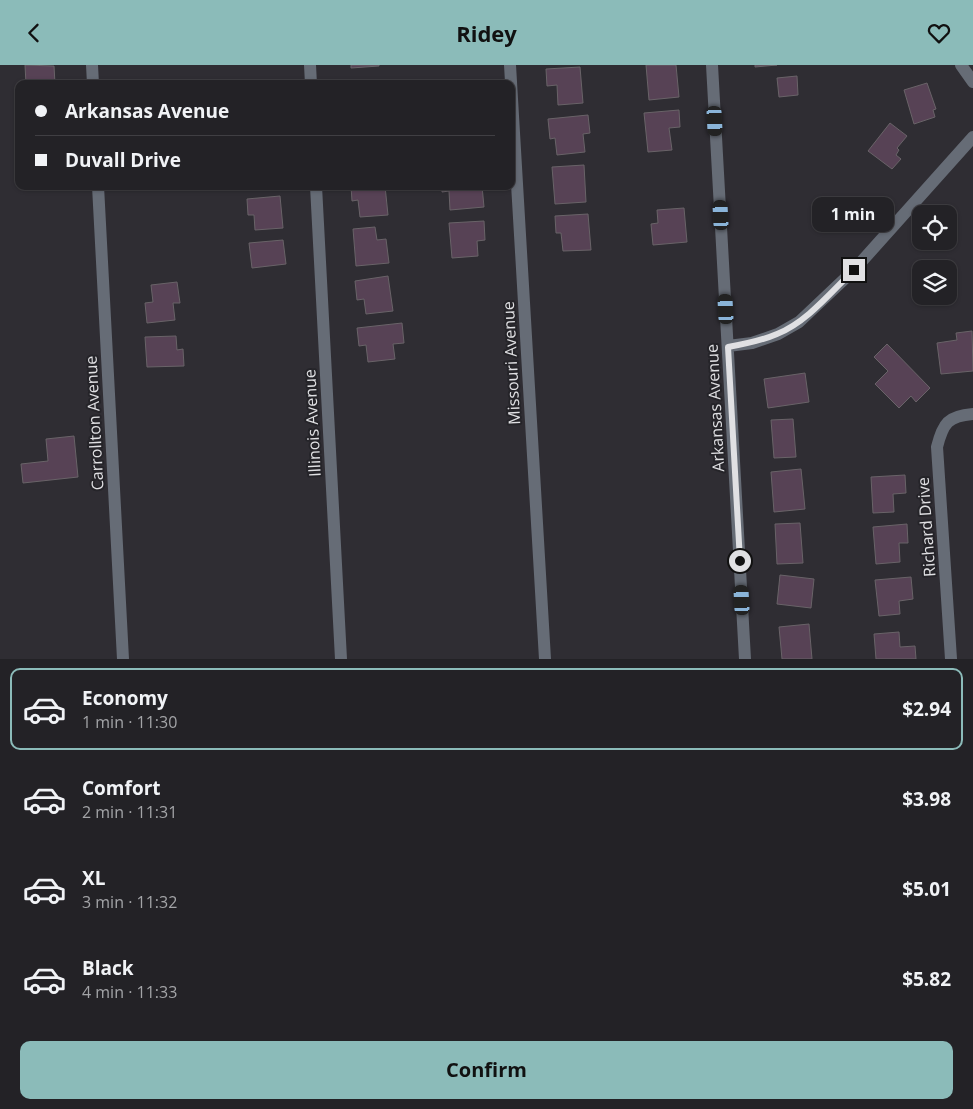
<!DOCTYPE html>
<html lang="en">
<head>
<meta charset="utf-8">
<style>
	:root { --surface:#232226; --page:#2f2f32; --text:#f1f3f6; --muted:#a3a4a7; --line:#403f43; --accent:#8bbbb9 }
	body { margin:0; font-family:"Open Sans",sans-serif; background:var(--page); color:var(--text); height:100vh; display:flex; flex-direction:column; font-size:19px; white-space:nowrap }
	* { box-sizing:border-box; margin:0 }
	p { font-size:16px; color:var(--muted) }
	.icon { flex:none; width:28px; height:28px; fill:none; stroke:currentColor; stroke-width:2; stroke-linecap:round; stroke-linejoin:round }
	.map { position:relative; height:594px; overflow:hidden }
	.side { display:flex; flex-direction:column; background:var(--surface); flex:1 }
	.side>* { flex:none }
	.banner { position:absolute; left:15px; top:15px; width:500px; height:110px; border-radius:10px; box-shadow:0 1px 4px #0004,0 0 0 1px var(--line); display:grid; align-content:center; height:110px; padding:0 20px; background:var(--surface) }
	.fabs { position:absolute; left:912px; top:140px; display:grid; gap:10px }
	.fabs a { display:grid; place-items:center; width:45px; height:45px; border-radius:10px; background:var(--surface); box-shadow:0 1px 4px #0004,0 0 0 1px var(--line); font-size:25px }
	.end { position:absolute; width:22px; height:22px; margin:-11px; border:6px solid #e0e0e3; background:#111; box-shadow:0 0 0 2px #111 }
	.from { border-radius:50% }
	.bubble { position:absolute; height:35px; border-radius:10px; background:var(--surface); box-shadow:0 1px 4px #0004,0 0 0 1px var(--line); font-size:16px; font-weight:700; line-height:35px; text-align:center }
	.car { position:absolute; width:15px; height:30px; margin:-15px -8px; border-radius:6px; box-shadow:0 0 4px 1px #0007; background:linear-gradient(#222 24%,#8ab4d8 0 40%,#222 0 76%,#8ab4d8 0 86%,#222 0) }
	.banner b { display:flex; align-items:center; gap:18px; height:48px; font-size:19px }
	.banner b+b { border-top:1px solid var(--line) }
	.banner i { width:12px; height:12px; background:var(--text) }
	ul { padding:9px 0 0; list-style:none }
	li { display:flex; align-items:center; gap:15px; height:82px; margin:0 10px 8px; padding:0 10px; border:2px solid transparent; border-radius:10px }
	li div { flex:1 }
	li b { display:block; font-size:19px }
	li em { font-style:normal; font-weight:700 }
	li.active { border-color:var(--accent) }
	li>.icon { width:45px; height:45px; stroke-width:1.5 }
	.cta { display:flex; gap:10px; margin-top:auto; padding:10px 20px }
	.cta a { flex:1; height:58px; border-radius:10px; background:var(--accent); color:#111; font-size:20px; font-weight:700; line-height:58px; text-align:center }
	header { display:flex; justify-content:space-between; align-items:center; height:65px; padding:0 20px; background:var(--accent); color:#111; font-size:22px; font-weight:700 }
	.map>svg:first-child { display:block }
	.building { fill:#574255; stroke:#696368 }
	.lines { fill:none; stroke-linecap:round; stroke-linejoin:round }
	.minor { stroke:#666c76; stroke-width:12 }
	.route { stroke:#e0e0e3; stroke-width:6 }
	.labels { text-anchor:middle; stroke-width:4; stroke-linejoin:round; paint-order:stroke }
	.street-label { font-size:16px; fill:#e0e0e3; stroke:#252429 }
</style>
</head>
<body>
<header><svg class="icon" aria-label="back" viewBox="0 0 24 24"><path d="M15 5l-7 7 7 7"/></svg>Ridey<svg class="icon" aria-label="heart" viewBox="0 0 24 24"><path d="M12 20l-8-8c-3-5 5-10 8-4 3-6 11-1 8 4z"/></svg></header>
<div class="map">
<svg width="973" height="594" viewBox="0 0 973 594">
	<rect width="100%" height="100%" fill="#2f2d33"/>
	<!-- building -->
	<path class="building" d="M25 0 54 1 55 19H26Z
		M351 0H379V1L351 3Z
		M646 0H676L679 32 649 35Z
		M755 0H777L755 2Z
		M580 2 583 38 558 40 557 20 547 21 546 4Z
		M797 11 798 30 779 32 777 13Z
		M927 18 936 44 933 45 935 52 914 59 904 25Z
		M679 45 680 62 669 63 672 85 648 87 644 48Z
		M588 50 590 68 583 69 585 87 557 90 555 73 550 74 548 54Z
		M890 58 907 71 897 83 899 85 896 90 901 94 892 104 868 86Z
		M584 100 586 137 555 139 552 102Z
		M351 121H385L388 150 360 152 358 135 352 136Z
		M442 121H482L484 142 450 145 449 126 442 127Z
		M280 131 283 163 255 165 254 150H248L247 134Z
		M684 143 687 177 653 180 651 159 658 158 657 145Z
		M588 149 591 185 563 186 561 168H556L555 151Z
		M484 156 485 175 477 176 478 191 452 193 449 158Z
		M375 162 377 175 386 174 389 198 356 201 353 164Z
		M283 175 286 199 252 203 249 178Z
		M388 211 393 246 366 249 364 234 357 235 355 216Z
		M177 217 180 238H173L175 255 147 258 145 238 153 237 151 220Z
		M402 258 404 278 393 279 395 294 368 297 366 280 359 281 357 263Z
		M972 266 973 306 941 309 937 278 957 275 956 268Z
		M176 271 177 285 183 284 184 301 147 302 145 272Z
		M887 279 930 323 916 337 911 331 899 343 875 319 888 306 874 292Z
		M805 308 809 337 768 343 764 314Z
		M793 354 796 392 774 393 771 355Z
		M74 371 78 412 23 418 21 399 48 396 46 374Z
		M801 404 805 444 774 447 771 407Z
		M905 410 906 428 893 429 894 447 873 448 871 412Z
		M800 458 803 498 777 499 775 459Z
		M907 459 908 478H899L900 497 876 499 873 462Z
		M780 510 814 514 811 543 777 539Z
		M911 512 913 534 899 536 900 549 879 551 875 515Z
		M809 559 812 594H782L779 562Z
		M899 567 900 582 915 581 916 594H876L874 569Z"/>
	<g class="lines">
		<!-- minor -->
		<path class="minor" d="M92 0 93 19
			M310 0 311 19
			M510 0 545 594
			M712 0 745 594
			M961 0 973 17
			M98 121 123 594
			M316 121 341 594
			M728 281 752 278 778 269 799 257 854 205 973 72
			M951 594 937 382C943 358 948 351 973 349"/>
	</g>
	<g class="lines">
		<!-- route -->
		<path class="route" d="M740 496 728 282C745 279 761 276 777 269 807 257 831 227 854 205"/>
	</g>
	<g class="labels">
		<!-- street labels -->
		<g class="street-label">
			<text transform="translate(511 298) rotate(-93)" y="6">Missouri Avenue</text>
			<text transform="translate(715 343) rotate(-93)" y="6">Arkansas Avenue</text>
			<text transform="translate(94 358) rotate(-93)" y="6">Carrollton Avenue</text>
			<text transform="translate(312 358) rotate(-93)" y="6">Illinois Avenue</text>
			<text transform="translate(926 462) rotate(-94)" y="6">Richard Drive</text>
		</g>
	</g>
</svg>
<div class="fabs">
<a><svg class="icon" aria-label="locate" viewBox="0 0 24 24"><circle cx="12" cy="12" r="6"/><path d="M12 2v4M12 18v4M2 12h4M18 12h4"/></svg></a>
<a><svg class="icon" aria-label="layers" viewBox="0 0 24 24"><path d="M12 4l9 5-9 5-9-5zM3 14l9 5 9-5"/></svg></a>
</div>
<i class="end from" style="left:740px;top:496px"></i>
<i class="end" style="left:854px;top:205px"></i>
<div class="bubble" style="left:812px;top:132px;width:82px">1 min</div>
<i class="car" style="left:715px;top:56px;rotate:177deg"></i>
<i class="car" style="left:721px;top:150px;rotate:357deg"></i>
<i class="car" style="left:726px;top:244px;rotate:357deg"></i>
<i class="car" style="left:742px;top:535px;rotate:357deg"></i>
<div class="banner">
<b><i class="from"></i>Arkansas Avenue</b>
<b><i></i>Duvall Drive</b>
</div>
</div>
<section class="side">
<ul>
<li class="active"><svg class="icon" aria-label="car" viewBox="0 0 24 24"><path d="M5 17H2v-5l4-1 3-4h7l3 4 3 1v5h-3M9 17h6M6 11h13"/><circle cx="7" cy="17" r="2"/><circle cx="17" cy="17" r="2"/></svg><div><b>Economy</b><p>1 min · 11:30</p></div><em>$2.94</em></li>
<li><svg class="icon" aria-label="car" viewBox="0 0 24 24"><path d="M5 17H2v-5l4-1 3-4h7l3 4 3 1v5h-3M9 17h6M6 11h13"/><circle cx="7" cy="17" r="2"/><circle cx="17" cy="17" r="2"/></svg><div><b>Comfort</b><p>2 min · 11:31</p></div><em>$3.98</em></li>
<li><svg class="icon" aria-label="car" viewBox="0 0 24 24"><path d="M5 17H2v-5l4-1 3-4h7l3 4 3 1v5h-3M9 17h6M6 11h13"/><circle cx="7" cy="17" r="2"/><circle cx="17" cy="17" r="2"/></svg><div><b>XL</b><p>3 min · 11:32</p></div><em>$5.01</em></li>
<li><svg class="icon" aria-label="car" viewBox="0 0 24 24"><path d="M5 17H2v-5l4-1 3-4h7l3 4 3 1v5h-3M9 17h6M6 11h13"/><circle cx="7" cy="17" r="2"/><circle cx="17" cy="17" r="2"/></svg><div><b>Black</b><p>4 min · 11:33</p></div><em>$5.82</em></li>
</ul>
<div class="cta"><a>Confirm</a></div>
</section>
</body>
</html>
